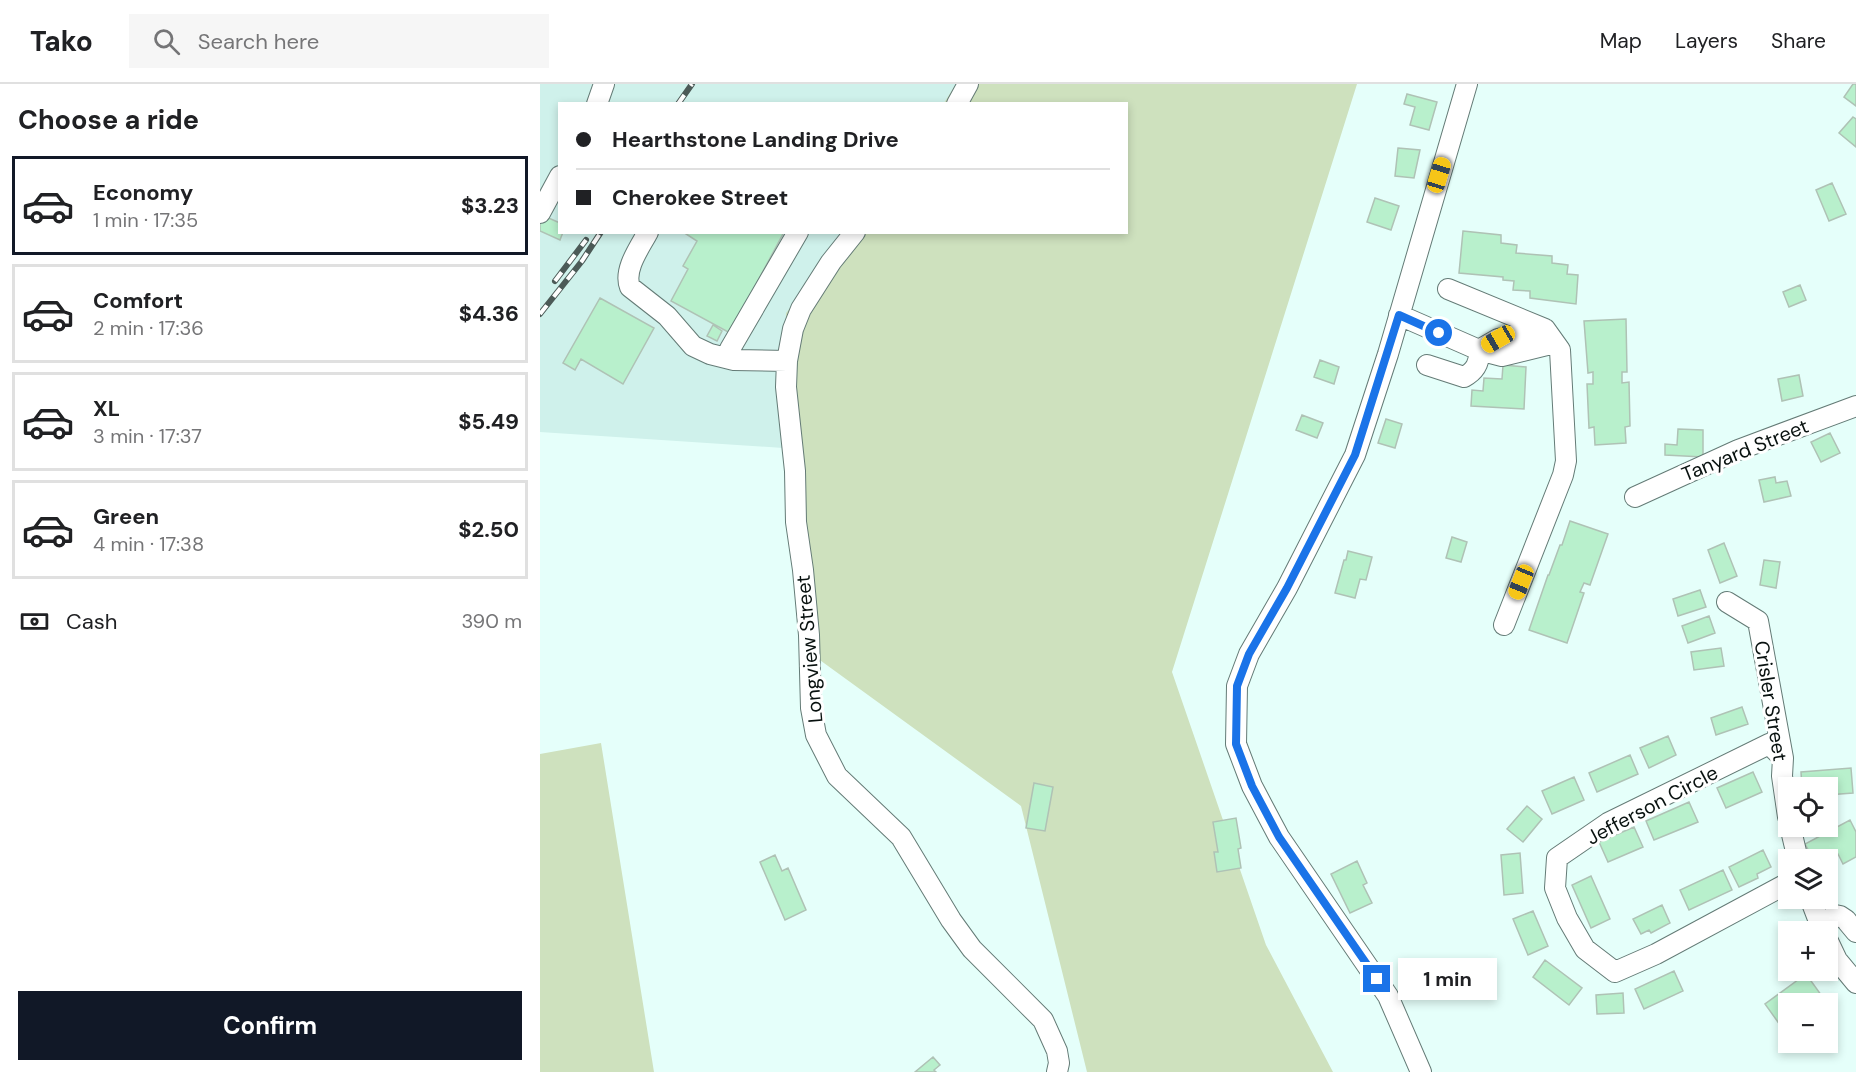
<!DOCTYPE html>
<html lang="en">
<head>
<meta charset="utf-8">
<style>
	:root { --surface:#fff; --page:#f6f6f6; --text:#202124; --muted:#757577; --line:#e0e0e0; --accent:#111827 }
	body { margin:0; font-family:"DM Sans",sans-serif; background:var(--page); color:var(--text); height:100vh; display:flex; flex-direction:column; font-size:22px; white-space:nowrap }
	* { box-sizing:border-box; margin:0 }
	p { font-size:20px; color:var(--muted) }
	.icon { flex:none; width:33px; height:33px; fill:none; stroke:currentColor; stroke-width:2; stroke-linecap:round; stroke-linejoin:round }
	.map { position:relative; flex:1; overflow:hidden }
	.panel { display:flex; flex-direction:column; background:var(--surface); width:540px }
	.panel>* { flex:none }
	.hud { position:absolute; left:18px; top:18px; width:570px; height:132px; border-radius:0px; box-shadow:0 3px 9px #0003; display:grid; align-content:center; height:132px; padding:0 18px; background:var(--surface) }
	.fabs { position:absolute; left:1238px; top:693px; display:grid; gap:12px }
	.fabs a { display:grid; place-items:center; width:60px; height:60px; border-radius:0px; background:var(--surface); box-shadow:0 3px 9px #0003; font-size:30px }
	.end { position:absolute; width:27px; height:27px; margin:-14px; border:8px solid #1a73e8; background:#fff; box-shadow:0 0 0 3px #fff }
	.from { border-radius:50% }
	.bubble { position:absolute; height:42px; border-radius:0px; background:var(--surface); box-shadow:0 3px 9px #0003; font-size:20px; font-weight:700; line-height:42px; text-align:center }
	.car { position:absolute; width:18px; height:36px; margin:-18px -9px; border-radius:8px; box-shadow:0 0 4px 2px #0007; background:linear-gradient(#f5c518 24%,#345 0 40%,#f5c518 0 76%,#345 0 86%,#f5c518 0) }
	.hud b { display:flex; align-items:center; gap:21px; height:57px; font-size:22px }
	.hud b+b { border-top:2px solid var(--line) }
	.hud i { width:15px; height:15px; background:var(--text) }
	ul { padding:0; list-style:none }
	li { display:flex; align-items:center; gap:18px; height:99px; margin:0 12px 9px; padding:0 6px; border:3px solid var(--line); border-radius:0px }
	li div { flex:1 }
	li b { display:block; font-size:22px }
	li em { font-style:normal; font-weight:700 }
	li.selected { border-color:var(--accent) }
	li>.icon { width:54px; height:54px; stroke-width:1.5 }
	h2 { padding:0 18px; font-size:27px; line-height:72px }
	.pay { display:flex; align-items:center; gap:15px; height:66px; padding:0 18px; font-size:22px }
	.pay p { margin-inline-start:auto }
	.cta { display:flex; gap:12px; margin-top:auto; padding:12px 18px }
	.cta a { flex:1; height:69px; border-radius:0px; background:var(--accent); color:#fff; font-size:24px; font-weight:700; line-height:69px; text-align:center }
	header { display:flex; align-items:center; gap:36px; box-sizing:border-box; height:84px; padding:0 30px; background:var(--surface); border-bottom:2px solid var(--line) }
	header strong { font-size:28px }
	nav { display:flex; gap:33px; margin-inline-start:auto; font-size:21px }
	.search { width:420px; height:54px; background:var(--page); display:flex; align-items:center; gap:15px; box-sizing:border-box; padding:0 21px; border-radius:0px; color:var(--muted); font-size:22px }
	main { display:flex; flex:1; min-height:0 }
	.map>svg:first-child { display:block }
	.built { fill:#cff1eb }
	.green { fill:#cee1be }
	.building { fill:#b8f0cc; stroke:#afc2b5; stroke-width:1.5 }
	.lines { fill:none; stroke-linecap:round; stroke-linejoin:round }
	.minor-casing { stroke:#647b76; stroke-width:22 }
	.minor { stroke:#fff; stroke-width:20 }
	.rail-casing { stroke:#4c5a57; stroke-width:6 }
	.rail { stroke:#fff; stroke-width:4; stroke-dasharray:11; stroke-linecap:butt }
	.route { stroke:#1a73e8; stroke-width:8 }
	.labels { text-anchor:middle; stroke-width:6; stroke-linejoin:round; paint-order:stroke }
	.street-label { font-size:20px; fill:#08110f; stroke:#fff }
</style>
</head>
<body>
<header>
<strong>Tako</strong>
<div class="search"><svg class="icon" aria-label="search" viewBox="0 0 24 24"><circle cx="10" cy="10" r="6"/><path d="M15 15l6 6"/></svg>Search here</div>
<nav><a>Map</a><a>Layers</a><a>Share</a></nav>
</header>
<main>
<section class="panel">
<h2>Choose a ride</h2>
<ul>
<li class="selected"><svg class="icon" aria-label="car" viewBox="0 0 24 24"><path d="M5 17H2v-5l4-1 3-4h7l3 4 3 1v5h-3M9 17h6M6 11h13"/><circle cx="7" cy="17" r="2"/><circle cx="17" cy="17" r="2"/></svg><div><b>Economy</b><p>1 min · 17:35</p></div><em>$3.23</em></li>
<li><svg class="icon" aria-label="car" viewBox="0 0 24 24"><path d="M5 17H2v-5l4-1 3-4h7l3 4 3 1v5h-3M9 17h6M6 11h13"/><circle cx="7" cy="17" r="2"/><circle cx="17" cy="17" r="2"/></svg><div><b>Comfort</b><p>2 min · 17:36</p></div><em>$4.36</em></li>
<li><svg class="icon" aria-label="car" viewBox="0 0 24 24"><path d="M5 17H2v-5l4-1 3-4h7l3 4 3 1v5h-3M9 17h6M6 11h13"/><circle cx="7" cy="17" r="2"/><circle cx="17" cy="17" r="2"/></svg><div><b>XL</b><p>3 min · 17:37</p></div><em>$5.49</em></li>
<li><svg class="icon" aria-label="car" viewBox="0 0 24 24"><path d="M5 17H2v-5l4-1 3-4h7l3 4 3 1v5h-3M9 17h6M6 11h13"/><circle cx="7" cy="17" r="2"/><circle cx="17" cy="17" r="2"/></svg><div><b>Green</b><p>4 min · 17:38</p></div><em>$2.50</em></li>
</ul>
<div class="pay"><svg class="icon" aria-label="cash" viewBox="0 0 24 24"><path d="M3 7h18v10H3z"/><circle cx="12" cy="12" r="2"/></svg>Cash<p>390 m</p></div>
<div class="cta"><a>Confirm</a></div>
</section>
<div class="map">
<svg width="1316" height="988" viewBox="0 0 1316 988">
	<rect width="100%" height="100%" fill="#e5fffa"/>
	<!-- built -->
	<path class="built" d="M0 0H416L404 20H20V148L311 149 243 364 0 348Z"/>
	<!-- green -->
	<path class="green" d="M416 0H817L632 588 726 861 793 988H547L481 722 266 566 243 363 246 229 311 149 586 148V20L404 19Z
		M61 659 114 988H0V670Z"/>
	<!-- building -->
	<path class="building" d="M1313 0H1316V22L1304 13Z
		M867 10 897 18 889 46 870 41 875 23 864 20Z
		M1313 33 1316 35V63L1299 49Z
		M858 64 880 66 874 94 855 92Z
		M1292 99 1306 130 1289 137 1276 106Z
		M835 114 859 122 851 146 827 138Z
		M4 132 20 139V148H23L20 156 0 147V140Z
		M923 147 961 151V159L977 161 976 169 1012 172V179L1028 181 1027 190 1038 191 1036 220 990 214V207L973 206 974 197 963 196V193L919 189Z
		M143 148H244L190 249 131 217 148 185 143 182 157 157Z
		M1260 201 1266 216 1249 223 1243 208Z
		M60 214 114 244 83 300 41 275 35 286 23 279Z
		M1086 235 1087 288H1082V299L1089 298 1090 342 1085 343 1086 359 1055 361 1054 343 1049 344 1047 300H1053V288L1048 289 1044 237Z
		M173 241 182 247 177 257 167 252Z
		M780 276 799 283 794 300 774 293Z
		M963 281 986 283 984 325 931 322 932 306 943 307 944 294 962 295Z
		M1259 291 1263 312 1242 317 1238 295Z
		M762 331 783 339 777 354 756 346Z
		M846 335 862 340 855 364 838 359Z
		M1138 345 1163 346V373L1125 371V360L1137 361Z
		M1290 349 1300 369 1281 378 1271 358Z
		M1235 393 1236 399 1247 397 1251 412 1224 418 1219 396Z
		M1030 437 1068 450 1050 501 1044 499 1040 508 1044 509 1027 559 989 546 1008 491H1009L1020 461H1022Z
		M912 453 927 458 921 478 906 474Z
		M1184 459 1197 492 1180 499 1168 466Z
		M808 467 832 473 826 496 820 495 815 514 795 509 804 476H806Z
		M1224 476 1240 478 1236 504 1220 501Z
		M1160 506 1166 523 1138 532 1133 515Z
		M1169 532 1175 549 1148 559 1142 542Z
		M1181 564 1184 582 1154 586 1151 568Z
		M1202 623 1208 640 1176 651 1171 634Z
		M1128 652 1136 671 1109 684 1100 664Z
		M1090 671 1098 690 1057 708 1049 689Z
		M1311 684 1313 709 1287 711V704H1262L1261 688Z
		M1213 688 1222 708 1186 724 1177 704Z
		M1034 693 1044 716 1012 730 1002 707Z
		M494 699 513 703 505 747 486 744Z
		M1149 718 1158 738 1114 756 1106 737Z
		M987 722 1002 735 983 758 967 745Z
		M696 734 701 764 698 765 701 784 677 788 674 768H678L673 738Z
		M1310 736 1316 748V773L1303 780 1298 770 1287 776H1274L1265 760Z
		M1094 743 1103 763 1068 778 1059 758Z
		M1223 766 1231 783 1217 790 1218 794 1199 803 1189 783Z
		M980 769 983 809 964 811 961 771Z
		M235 771 242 787 248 784 266 826 245 836 220 778Z
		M817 777 827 799 823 801 832 819 810 829 791 790Z
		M1183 786 1192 806 1149 826 1140 806Z
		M1051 792 1070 835 1051 844 1032 801Z
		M1122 821 1130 839 1111 849 1109 846 1101 850 1093 835Z
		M993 827 1008 862 988 871 973 835Z
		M1005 876 1042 904 1029 921 993 893Z
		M1134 887 1143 907 1104 925 1095 905Z
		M1266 890 1292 926 1287 930V920H1248V952L1225 920Z
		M1083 909 1084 929 1057 930 1056 911Z
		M393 973 400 981 394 986 396 988H375Z"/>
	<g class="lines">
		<defs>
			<path id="minor" d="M57 20 64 0
				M417 20 428 0
				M0 129 20 92
				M108 148C100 163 83 186 90 203L127 232 153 262 170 270 194 276
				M315 148 291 178 261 225 253 245 247 277 246 303 255 387 256 438 263 486 269 551 271 624 276 651 297 692 361 753 411 836 432 865 503 936 517 967 519 979 517 988
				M908 205 1005 245
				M859 231 939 266 962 272 1015 259
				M939 266 958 255 1005 245
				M247 277 194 276 190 265 258 148
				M887 281 924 293C935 287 940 279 939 266
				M1095 413 1198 366 1316 322
				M1187 518 1218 537 1243 674 1242 692 1248 733
				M964 541 1023 391 1026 377 1020 266 1005 245
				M1243 674 1229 660 1068 739 1017 774 1015 804 1027 834 1045 865 1075 888 1116 870 1248 799
				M1250 742 1258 776
				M1270 814 1283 848
				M1280 841 1295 831 1300 832 1306 836 1316 848
				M1287 855 1297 876 1316 899
				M881 988 848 912 739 753 712 702 696 660 697 602 709 570 747 504 815 371 848 270 927 0"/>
		</defs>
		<!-- minor casing -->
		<use href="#minor" class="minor-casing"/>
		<!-- minor -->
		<use href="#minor" class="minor"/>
		<defs>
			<path id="rail" d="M138 20 152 0
				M15 197 46 156
				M0 230 42 177 61 148"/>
		</defs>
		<!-- rail casing -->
		<use href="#rail" class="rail-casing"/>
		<!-- rail -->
		<use href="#rail" class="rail"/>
	</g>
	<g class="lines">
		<!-- route -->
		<path class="route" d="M837 895 739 753 712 702 696 660 697 602 709 570 747 504 815 371 859 231 899 249"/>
	</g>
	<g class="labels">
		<!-- street labels -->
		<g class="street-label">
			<text transform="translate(1205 366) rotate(-22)" y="7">Tanyard Street</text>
			<text transform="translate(269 565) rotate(-95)" y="7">Longview Street</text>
			<text transform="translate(1231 617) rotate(81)" y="7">Crisler Street</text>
			<text transform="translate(1112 721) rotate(-28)" y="7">Jefferson Circle</text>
		</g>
	</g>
</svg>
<div class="fabs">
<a><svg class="icon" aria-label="locate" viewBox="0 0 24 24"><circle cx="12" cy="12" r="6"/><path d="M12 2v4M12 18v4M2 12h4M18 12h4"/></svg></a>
<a><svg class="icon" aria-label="layers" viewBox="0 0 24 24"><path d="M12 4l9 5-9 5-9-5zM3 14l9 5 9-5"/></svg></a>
<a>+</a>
<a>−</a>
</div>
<i class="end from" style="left:899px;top:249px"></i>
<i class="end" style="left:837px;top:895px"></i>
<div class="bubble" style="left:858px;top:874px;width:99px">1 min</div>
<i class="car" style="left:899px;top:91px;rotate:17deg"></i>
<i class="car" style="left:958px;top:255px;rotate:240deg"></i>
<i class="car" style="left:981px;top:498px;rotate:202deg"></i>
<div class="hud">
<b><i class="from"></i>Hearthstone Landing Drive</b>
<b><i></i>Cherokee Street</b>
</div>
</div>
</main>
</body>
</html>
